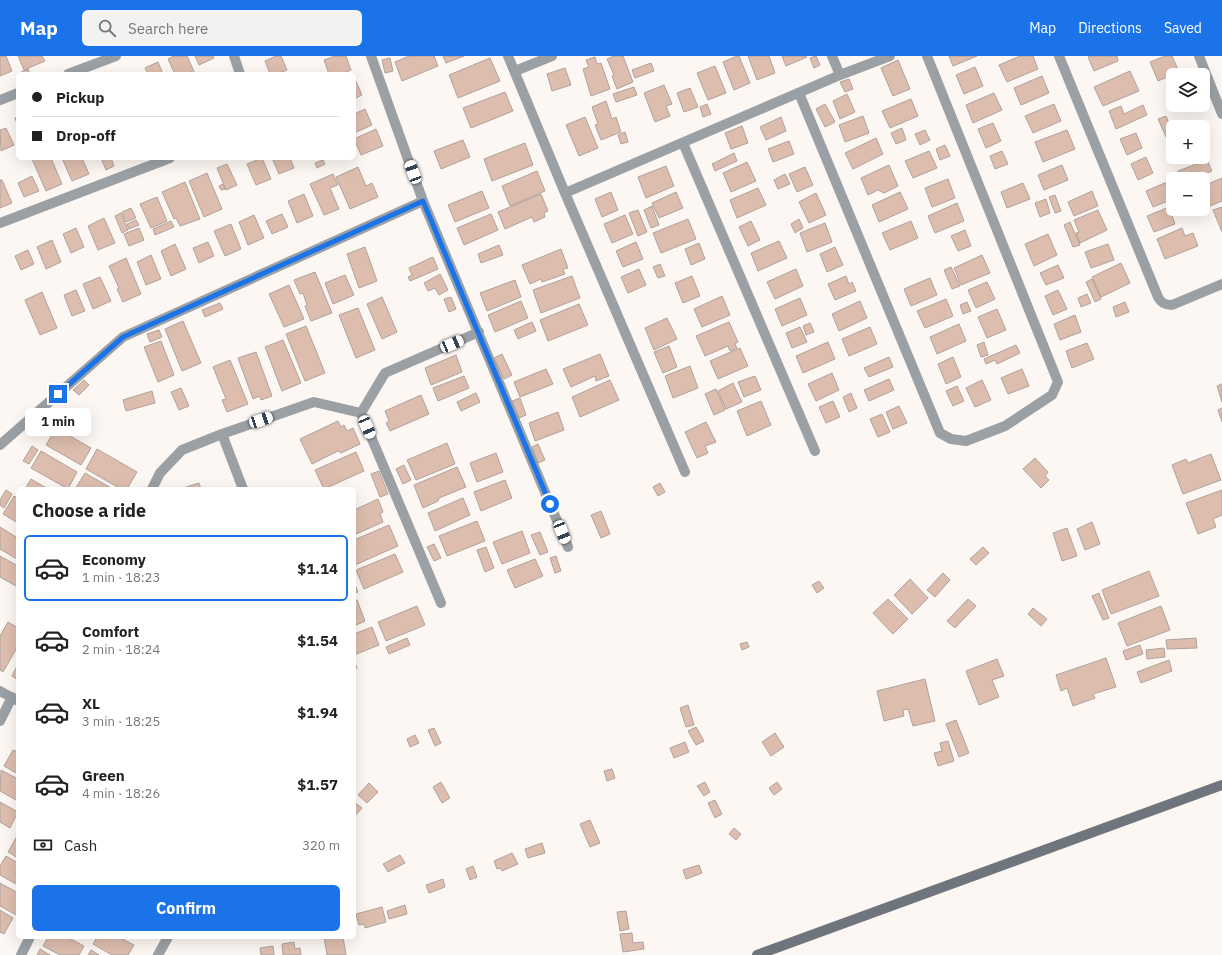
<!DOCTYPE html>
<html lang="en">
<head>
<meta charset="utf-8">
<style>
	:root { --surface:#fff; --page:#f2f2f2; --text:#222; --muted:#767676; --line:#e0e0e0; --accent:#1a73e8 }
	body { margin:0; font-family:"IBM Plex Sans",sans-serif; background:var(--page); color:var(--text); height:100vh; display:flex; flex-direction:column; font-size:15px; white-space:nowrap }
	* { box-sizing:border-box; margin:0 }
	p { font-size:13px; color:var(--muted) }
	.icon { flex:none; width:22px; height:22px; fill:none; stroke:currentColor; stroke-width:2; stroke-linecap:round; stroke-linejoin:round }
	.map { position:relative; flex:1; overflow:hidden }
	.details { position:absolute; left:16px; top:431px; width:340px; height:452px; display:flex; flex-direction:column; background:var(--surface); border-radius:6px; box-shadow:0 4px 16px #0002 }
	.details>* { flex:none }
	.top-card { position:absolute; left:16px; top:16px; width:340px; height:88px; border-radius:6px; box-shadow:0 4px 16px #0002; display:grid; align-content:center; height:88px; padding:0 16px; background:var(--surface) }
	.controls { position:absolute; left:1166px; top:12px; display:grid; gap:8px }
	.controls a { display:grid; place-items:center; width:44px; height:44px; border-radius:6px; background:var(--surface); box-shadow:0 4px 16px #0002; font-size:20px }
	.end { position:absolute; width:18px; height:18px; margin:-9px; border:5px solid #1a73e8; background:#fff; box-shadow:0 0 0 2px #fff }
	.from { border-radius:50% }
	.bubble { position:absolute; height:28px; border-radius:6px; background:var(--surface); box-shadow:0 4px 16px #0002; font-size:13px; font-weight:700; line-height:28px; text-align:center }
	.car { position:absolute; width:12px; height:24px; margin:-12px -6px; border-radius:5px; box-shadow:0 0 3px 1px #0007; background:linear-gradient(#fff 24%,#345 0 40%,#fff 0 76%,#345 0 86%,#fff 0) }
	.top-card b { display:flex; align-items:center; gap:14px; height:38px; font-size:15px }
	.top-card b+b { border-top:1px solid var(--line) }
	.top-card i { width:10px; height:10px; background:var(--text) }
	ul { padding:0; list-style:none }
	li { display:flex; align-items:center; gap:12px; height:66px; margin:0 8px 6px; padding:0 8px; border:2px solid transparent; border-radius:6px }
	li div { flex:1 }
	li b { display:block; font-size:15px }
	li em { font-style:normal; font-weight:700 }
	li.active { border-color:var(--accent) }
	li>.icon { width:36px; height:36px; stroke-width:1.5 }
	h2 { padding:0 16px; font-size:18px; line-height:48px }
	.pay { display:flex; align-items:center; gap:10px; height:44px; padding:0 16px; font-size:15px }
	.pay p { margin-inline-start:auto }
	.button { display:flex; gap:8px; margin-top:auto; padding:8px 16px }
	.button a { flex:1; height:46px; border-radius:6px; background:var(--accent); color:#fff; font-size:16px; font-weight:700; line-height:46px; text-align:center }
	header { display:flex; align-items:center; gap:24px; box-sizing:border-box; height:56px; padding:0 20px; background:var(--accent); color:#fff }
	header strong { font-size:19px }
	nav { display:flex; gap:22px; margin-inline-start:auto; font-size:14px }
	.search { width:280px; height:36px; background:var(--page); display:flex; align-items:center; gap:10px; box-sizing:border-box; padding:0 14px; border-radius:6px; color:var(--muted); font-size:15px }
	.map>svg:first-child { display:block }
	.building { fill:#ddbdae; stroke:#b0a29b }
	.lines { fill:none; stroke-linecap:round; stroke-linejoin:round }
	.street { stroke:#9ba0a4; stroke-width:10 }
	.secondary { stroke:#6f757c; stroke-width:10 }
	.route { stroke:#1a73e8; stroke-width:5 }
</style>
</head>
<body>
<header>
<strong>Map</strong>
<div class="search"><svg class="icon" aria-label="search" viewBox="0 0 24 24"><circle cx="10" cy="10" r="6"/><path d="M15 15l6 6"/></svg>Search here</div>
<nav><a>Map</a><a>Directions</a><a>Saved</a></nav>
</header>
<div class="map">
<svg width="1222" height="899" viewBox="0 0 1222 899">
	<rect width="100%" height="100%" fill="#fdf7f4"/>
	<!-- building -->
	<path class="building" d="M0 0H6L12 15 0 20Z
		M18 0H42L45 5 24 14Z
		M174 0H187L195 18H175L168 3Z
		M195 0H213L214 2 199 9Z
		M276 0H281L287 14 276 18H270L265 5Z
		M335 0H346L351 14 341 18H329L324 4Z
		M409 0H434L438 10 402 25 395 6Z
		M443 0H464L446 7Z
		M614 0H623L633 26 617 33 612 20 614 19 607 3Z
		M737 0H739L750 27 734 34 723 6Z
		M748 0H769L775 17 757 24Z
		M782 0H806L807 1 786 10Z
		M816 0 820 9 814 12 810 2Z
		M949 0H977L953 10Z
		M1020 0H1033L1038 13 1007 26 999 9Z
		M1090 0H1117L1118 5 1094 15 1088 1Z
		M1165 0H1172L1179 16 1158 25 1150 6Z
		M595 1 597 8 601 7 610 33 591 40 583 13 589 11 586 4Z
		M390 2 393 15 385 17 382 4Z
		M490 2 500 25 458 42 449 19Z
		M898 4 910 33 893 40 881 12Z
		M158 6 163 18H148L145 12Z
		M651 7 654 15 635 22 632 14Z
		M715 10 726 37 708 44 697 17Z
		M975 11 983 30 964 38 956 19Z
		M565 12 571 29 552 35 547 18Z
		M28 13 30 18H22L21 16Z
		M1130 15 1139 35 1103 50 1094 31Z
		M1042 20 1049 37 1021 49 1014 32Z
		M354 21 362 39 354 43Z
		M849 23 853 33 845 36 840 26Z
		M664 29 672 48 666 50 670 60 655 66 644 37Z
		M634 31 637 39 616 46 613 38Z
		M690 32 698 51 684 56 677 37Z
		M505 36 513 55 471 72 463 52Z
		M994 37 1002 54 973 67 966 49Z
		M847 38 855 56 840 63 833 45Z
		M911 43 918 60 890 72 882 55Z
		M606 45 612 63 616 61 621 76 601 84 595 69 598 68 592 51Z
		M707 48 711 58 703 61 700 51Z
		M825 48 835 66 825 71 816 53Z
		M1054 48 1061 65 1033 77 1025 60Z
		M1143 49 1147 59 1116 73 1109 55 1121 50 1124 58Z
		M365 53 372 69 354 77V58Z
		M863 60 869 77 845 86 839 69Z
		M1166 60 1173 77V81L1167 83 1158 63Z
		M18 61V70L15 62Z
		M585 61 598 92 579 100 566 69Z
		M781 61 786 75 766 84 760 71Z
		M993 67 1001 85 986 92 978 73Z
		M742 70 748 87 731 93 725 77Z
		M6 72 14 89 1 95 0 74Z
		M902 72 906 84 896 88 891 77Z
		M376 73 383 90 361 99 354 83Z
		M925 74 930 84 920 89 915 78Z
		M1067 74 1075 93 1043 106 1035 86Z
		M625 76 628 86 621 88 618 79Z
		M1136 77 1142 92 1127 99 1120 83Z
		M876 82 883 98 853 113 845 97Z
		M463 84 470 101 441 113 434 95Z
		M1203 84 1207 93 1203 95Z
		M789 85 794 98 773 106 768 93Z
		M525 87 533 109 492 125 484 103Z
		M945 89 950 100 940 104 936 93Z
		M929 95 937 112 913 122 905 105Z
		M1002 95 1008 108 995 113 990 100Z
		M734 97 737 105 715 115 712 108Z
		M1146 101 1153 117 1138 124 1131 108Z
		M34 102H51L62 128 46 135 32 103Z
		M62 102H82L89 118 72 125Z
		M101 102H111L114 110 106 114Z
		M262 102 271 123 256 129 247 108Z
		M272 102H290L294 112 279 118Z
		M323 104 325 108 317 112 315 107Z
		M1207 104 1212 115 1202 119 1205 125 1203 126V123H1181L1178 115Z
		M747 106 756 125 731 136 723 117Z
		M227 108 237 129 226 134 217 112Z
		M889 109 898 130 884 137 878 134 868 139 861 122Z
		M1062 109 1068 124 1044 134 1038 119Z
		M666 110 674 130 646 142 638 121Z
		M358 111 366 130 372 127 378 141 350 153 336 121Z
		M805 111 813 129 797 136 789 118Z
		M537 115 545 135 510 150 502 130Z
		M207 117 222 153 204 161 189 125Z
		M333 118 338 129 330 132 339 153 324 159 310 128Z
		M785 118 790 128 778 133 774 124Z
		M32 120 39 135 24 141 18 127Z
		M1222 122V145L1203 153V130Z
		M948 123 955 142 932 151 925 132Z
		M0 124H2L12 147 0 152Z
		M185 126 200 163 180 170 176 162 174 163 162 136Z
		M1167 126 1173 143 1153 151 1146 135Z
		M1023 127 1030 143 1007 152 1001 136Z
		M223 128 225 133 221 134 219 130Z
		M758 132 766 149 737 162 730 144Z
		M482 135 489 152 455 166 448 149Z
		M1092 135 1098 150 1074 160 1068 146Z
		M611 136 618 154 602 161 595 143Z
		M676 136 683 152 659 162 652 147Z
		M900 136 908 153 879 166 872 149Z
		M816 137 826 159 809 167 799 146Z
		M304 138 313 160 297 167 288 145Z
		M541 138 548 155 544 157 545 161 534 166 532 161 505 173 498 156Z
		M1055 139 1061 155 1055 157 1049 141Z
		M157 141 167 165 151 172 140 148Z
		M1046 143 1050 157 1040 161 1035 147Z
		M957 147 964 165 935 177 928 160Z
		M652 150 659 169 651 172 644 154Z
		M1169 151 1175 168 1154 176 1147 160Z
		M1222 151V176L1213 154Z
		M131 152 136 162 126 166 122 156Z
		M1191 153H1202L1192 157Z
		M638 154 647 176 638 180 629 157Z
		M1098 154 1107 174 1080 187 1076 177 1079 176 1074 164Z
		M121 157 128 174 122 177 115 160Z
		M282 158 288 171 272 178 266 165Z
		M491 158 498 174 464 189 457 172Z
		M254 159 264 182 248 189 239 166Z
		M625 159 633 178 612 187 604 168Z
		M104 162 115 187 98 194 88 170Z
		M688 163 696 183 661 197 653 177Z
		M799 163 803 172 795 177 791 168Z
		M136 164 139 169 129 173 127 168Z
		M171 165 174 171 155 179 153 173Z
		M751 165 760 184 748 190 739 171Z
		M911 165 918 182 890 194 882 177Z
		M1070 166 1080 189 1073 191 1064 169Z
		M825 167 832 186 807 196 800 177Z
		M231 168 241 193 225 200 214 175Z
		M76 172 84 191 71 197 63 178Z
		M139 172 144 184 129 190 124 178Z
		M1182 172 1185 180 1193 177 1198 190 1165 203 1157 183Z
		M965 174 971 190 958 195 951 180Z
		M1048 178 1057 199 1034 210 1025 188Z
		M52 184 61 206 46 213 37 191Z
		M779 185 787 202 758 215 751 197Z
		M208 186 214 200 199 207 193 192Z
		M636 186 643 203 623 211 616 195Z
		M699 187 705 203 691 209 685 193Z
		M175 188 186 213 171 220 161 195Z
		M1108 188 1114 204 1091 212 1085 196Z
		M499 189 503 199 481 207 478 198Z
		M365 191 377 225 359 232 347 198Z
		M835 191 843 209 827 216 820 198Z
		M561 193 568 212 563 213 565 218 542 226 541 223 530 228 522 209Z
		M28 194 34 208 21 214 15 200Z
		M151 199 161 223 146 229 137 206Z
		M982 199 990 217 961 229 954 212Z
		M433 201 438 213 410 225 408 221 412 219 409 212Z
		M126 202 141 238 123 246 117 233 119 232 109 210Z
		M1121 207 1130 227 1101 241 1092 221Z
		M660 208 665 220 658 222 653 211Z
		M1058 209 1064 222 1046 229 1040 217Z
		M951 211 960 230 952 233 944 214Z
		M639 213 646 229 628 237 621 221Z
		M796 213 803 230 775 243 767 226Z
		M315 216 332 257 311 265 305 250 307 249 303 237 300 238 294 224Z
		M440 218 448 234 439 239 435 232 428 235 424 227Z
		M345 219 354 239 333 248 325 227Z
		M572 220 580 242 541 257 533 234Z
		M692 220 700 240 683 247 675 227Z
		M846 220 849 228 852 226 856 235 835 244 828 228Z
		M100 221 111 245 93 253 83 228Z
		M930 222 937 239 911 250 904 233Z
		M1092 223 1101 243 1095 246 1086 226Z
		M515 224 521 241 487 255 480 237Z
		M987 226 995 243 976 252 968 234Z
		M289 229 304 263 284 271 269 238Z
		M76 234 85 255 72 260 64 239Z
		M1058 234 1067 253 1053 259 1045 240Z
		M42 236 57 272 40 279 25 244Z
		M1087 238 1091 247 1081 251 1078 242Z
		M722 240 730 259 702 271 694 253Z
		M382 241 397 276 382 283 367 248Z
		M451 241 456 253 449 256 444 243Z
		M800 242 807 259 782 270 775 253Z
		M946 243 953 260 925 272 917 255Z
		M521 245 528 262 495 276 488 259Z
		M860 245 867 262 839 275 832 258Z
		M967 246 971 255 963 258 960 249Z
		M1125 246 1129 256 1116 261 1113 251Z
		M220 247 223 253 205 261 202 254Z
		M579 248 588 269 548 285 540 264Z
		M358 252 375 294 356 302 339 259Z
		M997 253 1006 274 987 282 978 261Z
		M1075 259 1081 276 1060 284 1054 268Z
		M667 262 677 283 654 294 645 272Z
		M183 265 201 307 182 315 165 273Z
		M532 266 536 275 518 283 514 274Z
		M729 266 738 286 735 288 737 292 730 295 728 290 705 300 696 280Z
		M810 267 814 276 806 279 803 270Z
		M959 268 966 285 937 298 930 281Z
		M306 270 325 317 305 325 286 278Z
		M800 271 807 286 792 292 786 277Z
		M870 271 877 288 849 300 842 283Z
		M159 274 162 281 150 286 147 278Z
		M283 284 301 327 282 335 265 291Z
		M161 285 174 319 158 326 144 291Z
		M828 286 835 303 803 317 796 300Z
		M984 286 988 299 981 301 977 289Z
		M1087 287 1094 303 1072 312 1066 295Z
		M1016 289 1020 297 997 308 995 304 986 308 984 303Z
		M669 290 677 311 663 317 654 296Z
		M740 292 748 310 718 323 710 305Z
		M256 296 272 340 261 344 260 340 253 343 238 302Z
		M502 298 512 319 504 323 494 302Z
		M600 298 609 320 596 325 595 320 571 331 563 313Z
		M456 299 462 316 431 329 425 312Z
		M889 301 893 311 869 321 864 312Z
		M953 301 961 321 946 328 938 308Z
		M230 304 248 348 227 356 222 344 226 343 213 311Z
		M690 310 698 332 673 342 665 320Z
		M546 313 553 328 520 341 514 326Z
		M1022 313 1029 330 1008 338 1001 322Z
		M832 317 839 334 816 345 808 328Z
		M464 320 469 332 438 345 433 332Z
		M755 320 761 334 744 341 738 326Z
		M889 323 894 334 869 345 864 334Z
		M84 324 89 329 79 339 73 334Z
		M610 324 619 344 580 361 572 341Z
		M982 324 991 344 975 351 966 332Z
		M733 327 742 346 726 353 718 335Z
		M1222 328V346L1217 330Z
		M957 330 964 345 953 350 946 335Z
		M181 332 189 350 179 354 171 336Z
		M716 333 725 354 714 359 705 338Z
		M152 335 155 347 126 355 123 344Z
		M476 337 480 346 461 355 457 346Z
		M851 337 857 352 849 356 843 341Z
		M421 339 429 358 390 375 386 367 389 365 385 355Z
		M520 342 526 359 519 362 512 345Z
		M761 345 771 369 747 380 737 355Z
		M833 345 840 361 826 367 819 351Z
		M899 350 907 367 893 373 886 356Z
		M1222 352V366L1218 354Z
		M558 356 564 374 535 385 529 367Z
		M882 358 890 376 878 381 870 363Z
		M338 365 341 371 344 369 347 375 353 372 360 388 341 397 338 395 312 408 300 383Z
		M706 366 716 386 705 390 708 397 697 402 685 376Z
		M56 372 91 392 81 409 46 389Z
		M447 387 455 408 416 424 407 404Z
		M538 388 545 404 538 407 532 391Z
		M32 390 38 394 29 408 23 405Z
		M97 393 137 416 127 433H121L86 413Z
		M41 395 77 416 68 433 31 412Z
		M356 396 364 415 324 433 315 414Z
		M496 397 503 416 477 426 470 407Z
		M1211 398 1221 424 1183 438 1172 409 1186 403 1188 407Z
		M1035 402 1048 416 1045 420 1049 424 1041 432 1023 413Z
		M404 409 411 424 403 428 396 413Z
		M457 411 466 431 439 442 438 445 423 452 414 429Z
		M379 415 388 438 380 441 371 418Z
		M85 417 113 433H75Z
		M31 423 48 433H25Z
		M505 424 512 442 481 455 474 436Z
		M199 427 201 433H180Z
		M660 427 665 436 658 440 653 431Z
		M6 434 12 438 4 452 0 449V444Z
		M1222 434V459L1213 463 1216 471 1198 478 1186 447Z
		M14 440 18 442V467L3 458Z
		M463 442 470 459 435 475 428 457Z
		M378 443 383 456 380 458 383 466 354 479V454Z
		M601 455 610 478 601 482 591 459Z
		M477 465 485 485 447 500 439 480Z
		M1092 466 1100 488 1085 494 1077 473Z
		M389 469 398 490 355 509 354 506V484Z
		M0 471 18 482 17 503 0 493Z
		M1067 472 1077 500 1062 505 1053 477Z
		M522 475 530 497 502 508 493 486Z
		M540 476 548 496 540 499 531 479Z
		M434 488 441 502 434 505 427 491Z
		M486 491 494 512 485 516 477 494Z
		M983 491 989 497 976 509 970 503Z
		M395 498 403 516 364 533 356 514Z
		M0 500 18 510V526L16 530 0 521Z
		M556 500 561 515 555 517 550 502Z
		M535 503 543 520 515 532 507 514Z
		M1149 515 1159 540 1111 558 1102 534Z
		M943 517 950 524 935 541 927 534Z
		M910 523 928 542 912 558 894 539Z
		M819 525 824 532 817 537 812 529Z
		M354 527 358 536 354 537Z
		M1099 537 1109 562 1103 564 1092 540Z
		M888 543 908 563 893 578 873 557Z
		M968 543 976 550 955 572 947 565Z
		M357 544 365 565 354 570V545Z
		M417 550 425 569 386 585 378 566Z
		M1161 550 1170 574 1127 590 1118 567Z
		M1033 552 1047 563 1041 570 1028 558Z
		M8 566 18 572V590L3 616 0 614V580Z
		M372 571 379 589 354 599V578Z
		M407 582 410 589 389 598 386 591Z
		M1196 582 1197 592 1167 593 1166 584Z
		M747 586 749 591 742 594 740 588Z
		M1140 589 1143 598 1126 604 1123 595Z
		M1164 592 1165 601 1147 603 1146 594Z
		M1106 602 1116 631 1093 638 1095 642 1073 650 1067 632 1061 635 1056 619Z
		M997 603 1004 620 992 624 999 641 979 649 966 615Z
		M354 604 357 612 354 613Z
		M1169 604 1172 615 1141 627 1137 616Z
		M18 608V624L12 620Z
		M925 623 935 665 913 670 908 653 903 654 904 660 884 665 877 635Z
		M688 649 694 669 686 671 680 652Z
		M956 664 969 697 959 701 946 668Z
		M696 671 704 685 696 689 688 675Z
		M434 672 441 687 435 690 428 674Z
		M775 677 784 691 771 700 762 686Z
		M415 679 419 687 410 691 407 683Z
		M948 685 954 705 938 710 934 697 942 695 940 687Z
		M685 686 689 696 674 702 670 692Z
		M13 694 18 696V718L4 710Z
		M612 713 615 722 607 725 604 715Z
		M1 714 18 723V745L0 735Z
		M441 726 450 742 442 747 433 731Z
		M705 726 710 736 704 740 697 730Z
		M777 726 782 733 774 739 769 732Z
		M369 727 378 736 367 747 358 739Z
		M715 744 722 758 715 762 708 747Z
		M0 746 18 756 10 772 0 766Z
		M354 746 362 752 354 761Z
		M590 764 600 787 590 791 580 768Z
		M734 772 741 778 736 784 729 778Z
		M17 780H18V802L8 796Z
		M542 787 545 797 528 802 525 793Z
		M512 797 518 808 502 815 500 812 497 813 494 805Z
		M400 799 405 807 388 816 383 808Z
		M6 800 18 807V829L0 819V810Z
		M699 809 702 817 686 823 683 814Z
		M473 810 477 821 470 824 466 813Z
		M443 823 445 831 429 837 426 829Z
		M0 827 18 837V860L0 850Z
		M405 849 407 858 389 863 387 855Z
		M382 851 386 866 365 872 364 868 359 869 356 858Z
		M0 854 13 862 4 878 0 876Z
		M626 855 629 873 620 875 617 856Z
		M632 877 633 887 643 886 644 893 623 896 620 878Z
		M48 881H67L84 890 79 899H60L43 890Z
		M97 881H119L134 889 128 899H112L93 888Z
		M324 881H343L346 899H327Z
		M294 886 295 893 300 892 301 899H283L282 888Z
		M273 890 274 899H261L260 892Z
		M40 893 50 899H37Z
		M91 894 99 899H88Z"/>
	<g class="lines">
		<!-- street -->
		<path class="street" d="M234 0 240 18
			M508 0 565 137 685 416
			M832 0 840 19
			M1059 0 1158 241C1161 247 1165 249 1172 249L1222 228
			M1199 0 1222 58
			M515 15 552 0
			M68 18 116 0
			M799 37 940 377 951 383 966 385 1005 370 1052 339 1058 326 927 0
			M0 44 18 37
			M683 87 815 395
			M565 137 840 19 890 0
			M423 145 568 491
			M0 167 170 102
			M361 357 441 547
			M222 378 243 433
			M0 389 123 281 423 145 371 0
			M152 433 160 417 182 394 222 378 314 346 361 357 385 317 479 276
			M0 635 18 645
			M0 665 12 641
			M21 899 30 881
			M158 899 168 881"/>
		<!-- secondary -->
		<path class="secondary" d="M757 899 1222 729"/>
	</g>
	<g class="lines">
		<!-- route -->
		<path class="route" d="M58 338 123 281 423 145 550 448"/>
	</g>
</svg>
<div class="controls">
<a><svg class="icon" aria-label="layers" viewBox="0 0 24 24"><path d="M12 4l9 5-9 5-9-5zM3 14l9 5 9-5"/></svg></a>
<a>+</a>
<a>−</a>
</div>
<i class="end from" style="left:550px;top:448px"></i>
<i class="end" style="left:58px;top:338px"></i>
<div class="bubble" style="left:25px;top:352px;width:66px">1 min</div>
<i class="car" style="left:413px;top:116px;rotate:340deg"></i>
<i class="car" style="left:452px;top:288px;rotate:67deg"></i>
<i class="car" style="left:261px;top:364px;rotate:71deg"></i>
<i class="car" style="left:367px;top:371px;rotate:157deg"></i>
<i class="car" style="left:562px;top:476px;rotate:158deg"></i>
<div class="top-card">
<b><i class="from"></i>Pickup</b>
<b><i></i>Drop-off</b>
</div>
<section class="details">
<h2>Choose a ride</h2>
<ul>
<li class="active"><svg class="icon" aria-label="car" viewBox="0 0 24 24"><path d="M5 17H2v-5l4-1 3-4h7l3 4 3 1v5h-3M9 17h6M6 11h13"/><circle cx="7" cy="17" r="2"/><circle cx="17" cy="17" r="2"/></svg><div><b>Economy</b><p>1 min · 18:23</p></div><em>$1.14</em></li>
<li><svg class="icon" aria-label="car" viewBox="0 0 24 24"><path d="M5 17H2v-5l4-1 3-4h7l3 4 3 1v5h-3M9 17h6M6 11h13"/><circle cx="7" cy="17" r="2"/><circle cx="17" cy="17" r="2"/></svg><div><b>Comfort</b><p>2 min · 18:24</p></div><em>$1.54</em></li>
<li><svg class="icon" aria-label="car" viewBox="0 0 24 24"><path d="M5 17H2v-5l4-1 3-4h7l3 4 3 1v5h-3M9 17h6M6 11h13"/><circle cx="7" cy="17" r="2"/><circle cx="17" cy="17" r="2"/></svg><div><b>XL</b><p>3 min · 18:25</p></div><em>$1.94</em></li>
<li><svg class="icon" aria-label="car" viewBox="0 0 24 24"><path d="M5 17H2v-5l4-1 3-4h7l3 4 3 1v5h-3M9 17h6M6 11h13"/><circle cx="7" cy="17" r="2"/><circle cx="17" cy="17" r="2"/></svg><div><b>Green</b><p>4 min · 18:26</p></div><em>$1.57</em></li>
</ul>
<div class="pay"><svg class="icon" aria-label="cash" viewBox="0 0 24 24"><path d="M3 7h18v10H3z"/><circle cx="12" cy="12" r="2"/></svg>Cash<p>320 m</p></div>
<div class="button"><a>Confirm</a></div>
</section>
</div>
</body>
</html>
